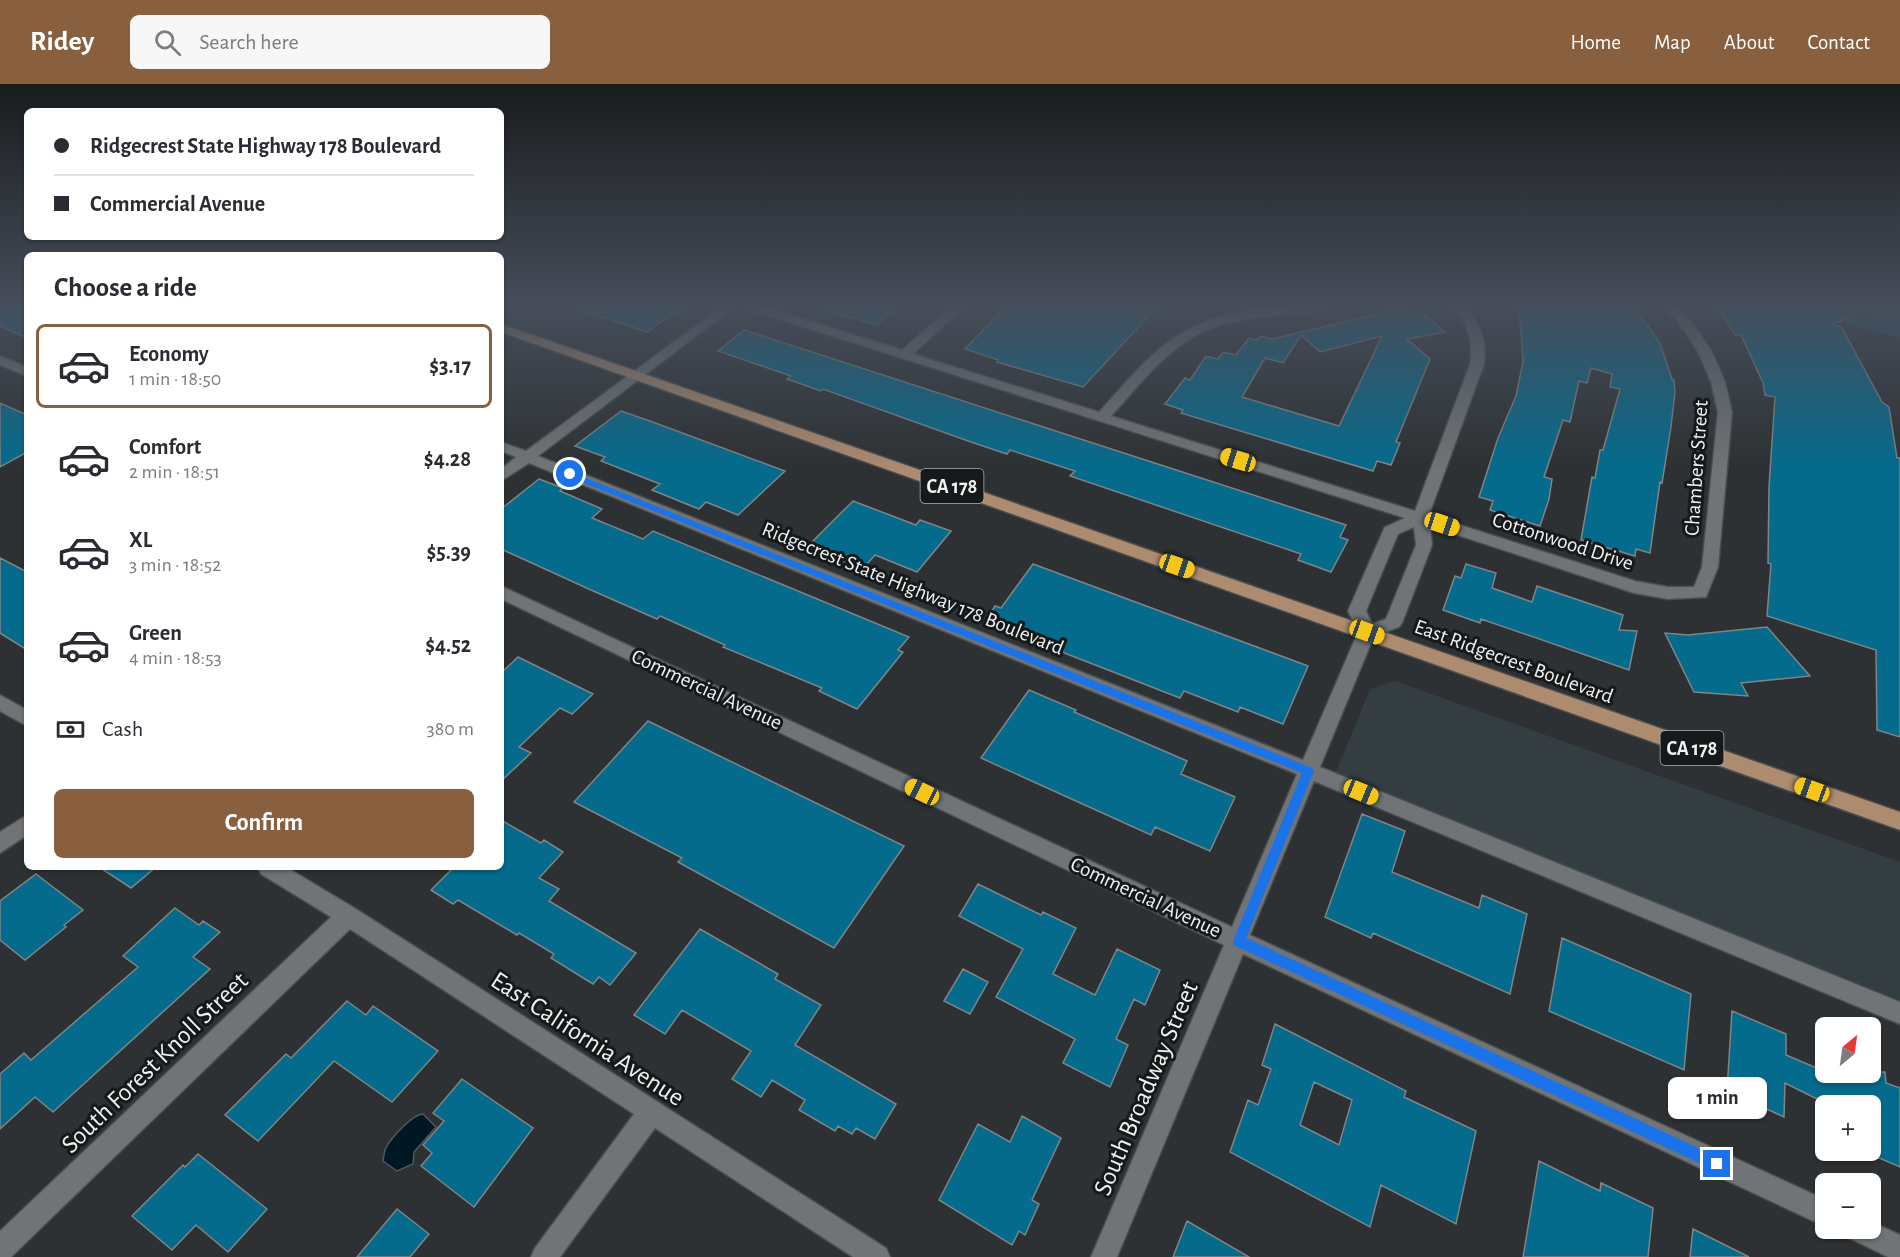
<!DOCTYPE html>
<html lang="en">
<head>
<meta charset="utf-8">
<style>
	:root { --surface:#fff; --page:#f7f7f7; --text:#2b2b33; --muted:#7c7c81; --line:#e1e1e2; --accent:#88603f }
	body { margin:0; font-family:"Alegreya Sans",sans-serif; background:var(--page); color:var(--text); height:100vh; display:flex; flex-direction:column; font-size:22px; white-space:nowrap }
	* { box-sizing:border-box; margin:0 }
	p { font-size:20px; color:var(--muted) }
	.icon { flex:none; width:33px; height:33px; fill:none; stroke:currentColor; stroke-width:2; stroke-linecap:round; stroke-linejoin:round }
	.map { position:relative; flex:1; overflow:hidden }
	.side { position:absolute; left:24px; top:168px; width:480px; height:618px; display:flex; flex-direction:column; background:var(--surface); border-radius:9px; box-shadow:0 2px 4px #0004 }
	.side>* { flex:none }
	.hud { position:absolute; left:24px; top:24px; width:480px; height:132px; border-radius:9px; box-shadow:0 2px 4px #0004; display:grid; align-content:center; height:132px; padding:0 30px; background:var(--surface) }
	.needle { width:39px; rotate:29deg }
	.fabs { position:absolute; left:1815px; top:933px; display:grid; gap:12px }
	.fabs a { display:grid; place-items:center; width:66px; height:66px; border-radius:9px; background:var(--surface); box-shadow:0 2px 4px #0004; font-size:30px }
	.end { position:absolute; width:27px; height:27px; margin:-14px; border:8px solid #1a73e8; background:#fff; box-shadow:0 0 0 3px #fff }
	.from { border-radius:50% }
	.bubble { position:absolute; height:42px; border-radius:9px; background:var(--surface); box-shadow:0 2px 4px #0004; font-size:20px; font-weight:600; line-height:42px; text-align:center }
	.car { position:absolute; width:18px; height:36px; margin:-18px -9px; border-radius:8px; box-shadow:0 0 4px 2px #0007; background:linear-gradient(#f5c518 24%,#345 0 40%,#f5c518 0 76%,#345 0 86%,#f5c518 0) }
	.hud b { display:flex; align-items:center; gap:21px; height:57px; font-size:22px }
	.hud b+b { border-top:2px solid var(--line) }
	.hud i { width:15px; height:15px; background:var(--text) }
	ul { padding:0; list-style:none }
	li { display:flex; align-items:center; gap:18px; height:84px; margin:0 12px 9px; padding:0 18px; border:3px solid transparent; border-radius:9px }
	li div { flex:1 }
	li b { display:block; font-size:22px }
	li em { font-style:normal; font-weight:600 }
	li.on { border-color:var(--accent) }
	li>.icon { width:54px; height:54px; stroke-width:1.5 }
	h2 { padding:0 30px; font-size:27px; line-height:72px }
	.pay { display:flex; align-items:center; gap:15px; height:66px; padding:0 30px; font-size:22px }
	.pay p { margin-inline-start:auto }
	.button { display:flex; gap:12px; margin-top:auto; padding:12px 30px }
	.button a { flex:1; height:69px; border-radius:9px; background:var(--accent); color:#fff; font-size:24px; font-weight:600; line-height:69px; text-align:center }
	header { display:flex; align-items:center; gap:36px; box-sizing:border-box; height:84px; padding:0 30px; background:var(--accent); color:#fff }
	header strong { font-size:28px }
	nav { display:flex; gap:33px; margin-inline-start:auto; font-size:21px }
	.search { width:420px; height:54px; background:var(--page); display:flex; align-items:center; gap:15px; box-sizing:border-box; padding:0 21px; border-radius:9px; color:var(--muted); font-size:22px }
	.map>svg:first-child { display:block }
	.built { fill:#333d42 }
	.green { fill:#1d536a }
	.water { fill:#001823; stroke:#485a62; stroke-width:1.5 }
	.building { fill:#046b8d; stroke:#7f8486; stroke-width:1.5; fill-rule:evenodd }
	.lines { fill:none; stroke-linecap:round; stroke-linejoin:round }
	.minor-casing { stroke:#4a4d4e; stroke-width:3 }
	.major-casing { stroke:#4a4d4e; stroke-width:3 }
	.minor { fill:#707476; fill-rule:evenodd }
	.major { fill:#ac8b6e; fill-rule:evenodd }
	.route { fill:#1a73e8 }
	.labels { text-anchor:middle; stroke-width:6; stroke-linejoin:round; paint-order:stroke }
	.shield { fill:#171819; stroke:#afb1b2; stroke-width:1.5 }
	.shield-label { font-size:20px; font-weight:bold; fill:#f0f3f4 }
	.street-label { font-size:21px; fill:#f0f3f4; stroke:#171819 }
	.near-street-label { font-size:26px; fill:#f0f3f4; stroke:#171819 }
</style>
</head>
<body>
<header>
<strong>Ridey</strong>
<div class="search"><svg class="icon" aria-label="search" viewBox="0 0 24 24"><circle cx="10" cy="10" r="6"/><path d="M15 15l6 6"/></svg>Search here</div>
<nav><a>Home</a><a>Map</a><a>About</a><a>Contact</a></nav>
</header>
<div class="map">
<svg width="1900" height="1173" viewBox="0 0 1900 1173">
	<rect width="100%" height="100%" fill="#2d3133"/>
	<!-- built -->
	<path class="built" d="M1395 597 1900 778V918L1336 688 1370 605Z"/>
	<!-- green -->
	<path class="green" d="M1890 221H1900V253L1817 234 1860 231Z"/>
	<!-- water -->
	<path class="water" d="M423 1030 436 1043 414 1068 413 1080 397 1087 383 1077C384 1072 384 1066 387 1062 392 1053 413 1030 423 1030Z"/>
	<!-- building -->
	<path class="building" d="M0 221H27V254L0 242Z
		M576 221H685L647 248 575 224Z
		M827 221H899L876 241 826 226Z
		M1007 221H1159L1083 303 997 278 998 276 965 265Z
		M1519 221H1629L1638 228 1660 259 1672 295 1674 296 1675 308 1671 343 1662 399 1660 398 1650 469 1636 465 1635 472 1581 456 1592 393 1595 394 1600 366H1603L1620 305 1610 303 1612 290 1591 284 1587 299 1579 297 1570 338 1563 336 1544 393 1552 395 1549 415 1540 442 1490 426 1493 417 1479 413 1498 354 1516 312 1523 278Z
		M1716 221H1873L1833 241 1841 242 1882 318 1889 323 1897 374H1900V653L1877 646 1876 566 1767 532 1771 480 1768 479 1769 403 1775 313 1765 311 1763 299 1741 251H1735Z
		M1403 224 1410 230 1422 228 1445 248 1407 255 1430 275 1396 358 1400 359 1391 381 1377 377 1373 387 1181 329 1183 326 1165 320 1185 294 1190 296 1206 272 1218 275 1223 268 1236 271 1249 254 1257 256 1261 252 1272 255ZM1301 251 1320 268 1382 252 1339 342 1242 313 1265 274 1283 279Z
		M744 246 1346 441 1340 453 1348 456 1331 488 1298 476 1301 470 1070 392 1075 387 1010 366 1007 370 971 358 823 305 821 307 787 295 791 292 718 267Z
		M0 319 27 331V368L0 383Z
		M621 327 650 337 785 387 738 431 706 418 699 425 652 406 660 400 601 377 605 373 575 362Z
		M539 395 563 404 560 407 602 425 592 434 643 455 653 447 909 553 898 566 903 568 857 625 819 607 822 604 723 563 725 561 660 532 657 535 591 506 501 465V425Z
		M853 417 916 441 920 436 951 447 917 488 875 471 860 488 805 465Z
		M0 474 27 488V566L0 549Z
		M1033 480 1308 582 1283 640 1240 623 1238 628 1184 607 1180 614 985 538 995 522 1001 524Z
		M1466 480 1496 489 1492 504 1532 518 1537 502 1623 531 1619 546 1637 547 1629 586 1481 535 1480 539 1443 526 1455 492 1461 494Z
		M1767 543 1810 592 1741 599 1748 612 1694 608 1665 549 1688 551Z
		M518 573 593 610 572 630 560 624 519 663 531 669 501 697V589Z
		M1029 606 1076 626 1074 628 1187 677 1181 690 1235 713 1210 767 1155 743 1151 751 981 674Z
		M648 637 904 762 834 864 678 778 682 774 574 718Z
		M1362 730 1405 747 1392 788 1479 824 1482 811 1527 830 1510 910 1373 849 1371 854 1325 833Z
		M501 736 541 759 544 756 563 768 539 794 559 805 549 817 636 869 610 901 599 893 593 900 551 874 554 870 519 849 517 851 458 816 453 820 431 806 454 783H501Z
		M99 783H156L131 804Z
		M36 790 83 826 64 841 66 843 25 876 0 856V817Z
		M978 800 1041 831 1043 828 1076 844 1053 890 1095 911 1117 865 1160 886 1145 921 1134 915 1116 955 1128 961 1110 1003 1063 979 1075 955 996 913 1023 865 959 832Z
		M175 824 199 841 203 837 220 848 193 873 210 885 53 1028 35 1013 0 1045V990L24 969 31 976 138 883 123 872Z
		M700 845 778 890 775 895 821 921 795 961 896 1020 875 1055 856 1044 852 1050 838 1042 835 1047 799 1026 805 1016 772 996 761 1013 732 995 751 967 682 926 665 950 634 931Z
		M1562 854 1691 910 1684 986 1549 927Z
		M963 885 988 898 970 930 944 917Z
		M347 917 366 931 373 922 438 967 392 1018 334 977 258 1057 225 1031 286 970 291 974Z
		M1732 927 1786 950V971L1826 988H1885L1886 999 1900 1004V1083L1870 1070V1022H1831L1785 999 1784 1033 1727 1007Z
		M1275 940 1406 1007 1404 1013 1476 1047 1456 1140 1381 1101 1370 1143 1230 1068 1248 1016 1258 1021 1271 985 1262 981ZM1314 998 1352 1016 1339 1061 1300 1041Z
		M462 995 533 1044 474 1123 421 1082 432 1069 423 1061 444 1037 433 1029Z
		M1022 1032 1061 1054 1032 1116 1039 1120 1025 1151 1019 1147 1012 1161 939 1116 978 1040 1010 1058Z
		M198 1070 267 1125 228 1168 196 1141 172 1166 132 1132 183 1081 185 1083Z
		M1539 1077 1600 1107 1601 1099 1653 1124 1648 1173H1523Z
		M397 1125 429 1150 410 1173H357Z
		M1187 1137 1249 1173H1173Z
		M1693 1145 1749 1173H1690Z"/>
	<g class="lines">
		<defs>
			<path id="minor" d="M724 221H737L538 372 1303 676 1358 548 1348 527 1383 447 1385 443 1405 434 744 224 742 221H759L902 266 953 221H966L913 270 1099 328C1122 303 1143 276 1171 256 1214 224 1280 221 1332 221L1326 225C1287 232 1244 231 1207 246 1167 263 1140 301 1111 332L1415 427 1470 280C1474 255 1467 241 1453 221H1465C1480 240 1487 255 1484 280L1429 431 1635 497 1668 503H1694L1702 483 1718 328 1711 298 1699 270 1685 247 1663 221H1675L1694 241 1713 270 1725 298 1732 328 1718 483 1706 513 1668 515 1634 509 1430 442 1432 461 1402 539 1399 543 1374 552 1320 683 1900 918V940L1314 697 1250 851 1826 1116V1143L1243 870 1117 1173H1091L1224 861 501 515V502L1232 843 1297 690 529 379 501 397V385L516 373 501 367V358L526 367ZM1414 443 1416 461 1386 535 1372 540 1366 527 1398 450Z
				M0 272 27 283V292L0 281Z
				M0 611 27 626V642L0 627Z
				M27 731V751L0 769V748Z
				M258 783H286L356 825 886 1164 890 1173H853L655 1044 560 1173H531L535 1164 634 1030 350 845 11 1173H0V1147L331 833 261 790Z
				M1870 1137 1900 1151V1173H1888L1847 1153 1843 1144H1870Z"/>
			<path id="major" d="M501 240 1900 728V746L501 248Z"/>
		</defs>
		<!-- minor casing -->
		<use href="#minor" class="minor-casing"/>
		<!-- major casing -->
		<use href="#major" class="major-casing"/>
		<!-- minor -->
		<use href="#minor" class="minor"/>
		<!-- major -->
		<use href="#major" class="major"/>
	</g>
	<!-- sky -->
	<linearGradient id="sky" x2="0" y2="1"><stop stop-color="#191b1c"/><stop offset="0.57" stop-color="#464e5b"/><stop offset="1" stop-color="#464e5b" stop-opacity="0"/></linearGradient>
	<rect width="1900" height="385" fill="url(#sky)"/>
	<!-- route -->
	<path class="route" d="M567 389H573L1312 684 1314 687 1246 854 1722 1075 1724 1080 1722 1085 1717 1087 1712 1085 1234 861 1233 857 1302 689 567 392Z"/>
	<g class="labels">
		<!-- shield labels -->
		<g class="shield">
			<rect x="920.5" y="385" width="63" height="34" rx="4.5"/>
			<rect x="1660.5" y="647" width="63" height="34" rx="4.5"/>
		</g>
		<g class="shield-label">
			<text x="952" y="409">CA 178</text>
			<text x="1692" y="671">CA 178</text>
		</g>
		<!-- street labels -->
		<g class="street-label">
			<text transform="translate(1696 384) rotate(-86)" y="7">Chambers Street</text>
			<text transform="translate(1563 457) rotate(18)" y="7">Cottonwood Drive</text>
			<text transform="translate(913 504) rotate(22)" y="7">Ridgecrest State Highway 178 Boulevard</text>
			<text transform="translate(1514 577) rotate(20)" y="7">East Ridgecrest Boulevard</text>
			<text transform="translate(707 605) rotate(25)" y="7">Commercial Avenue</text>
			<text transform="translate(1146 813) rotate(25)" y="7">Commercial Avenue</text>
		</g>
		<!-- near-street labels -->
		<g class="near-street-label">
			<text transform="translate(588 954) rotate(33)" y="9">East California Avenue</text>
			<text transform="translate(154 978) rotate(-44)" y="9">South Forest Knoll Street</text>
			<text transform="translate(1145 1004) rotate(-67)" y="9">South Broadway Street</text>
		</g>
	</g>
</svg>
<div class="fabs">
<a><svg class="needle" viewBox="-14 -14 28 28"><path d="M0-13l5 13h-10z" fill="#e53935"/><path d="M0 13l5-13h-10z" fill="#7c7c81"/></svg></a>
<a>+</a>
<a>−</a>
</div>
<i class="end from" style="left:570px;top:390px"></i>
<i class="end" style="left:1717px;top:1080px"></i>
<div class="bubble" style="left:1668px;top:993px;width:99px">1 min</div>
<i class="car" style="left:1238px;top:376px;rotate:287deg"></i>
<i class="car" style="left:1442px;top:440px;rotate:108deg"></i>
<i class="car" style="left:1177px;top:482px;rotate:109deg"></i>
<i class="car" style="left:1367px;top:548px;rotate:110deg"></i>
<i class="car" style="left:1812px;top:706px;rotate:290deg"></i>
<i class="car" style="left:922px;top:708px;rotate:296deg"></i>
<i class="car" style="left:1361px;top:708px;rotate:112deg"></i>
<div class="hud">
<b><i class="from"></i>Ridgecrest State Highway 178 Boulevard</b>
<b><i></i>Commercial Avenue</b>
</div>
<section class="side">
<h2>Choose a ride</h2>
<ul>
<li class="on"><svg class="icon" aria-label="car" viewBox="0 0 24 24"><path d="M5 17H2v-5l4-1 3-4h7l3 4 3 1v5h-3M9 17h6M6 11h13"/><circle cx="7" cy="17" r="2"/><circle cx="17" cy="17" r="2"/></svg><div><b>Economy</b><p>1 min · 18:50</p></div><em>$3.17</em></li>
<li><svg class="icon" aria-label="car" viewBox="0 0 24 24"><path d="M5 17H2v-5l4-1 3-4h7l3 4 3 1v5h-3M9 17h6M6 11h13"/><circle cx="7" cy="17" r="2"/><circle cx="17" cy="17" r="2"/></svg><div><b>Comfort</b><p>2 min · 18:51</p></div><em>$4.28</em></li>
<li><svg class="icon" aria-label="car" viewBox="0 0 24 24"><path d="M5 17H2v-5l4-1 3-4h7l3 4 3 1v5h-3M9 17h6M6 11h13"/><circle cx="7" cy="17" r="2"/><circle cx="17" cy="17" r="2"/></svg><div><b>XL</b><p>3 min · 18:52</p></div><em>$5.39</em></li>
<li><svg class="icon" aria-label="car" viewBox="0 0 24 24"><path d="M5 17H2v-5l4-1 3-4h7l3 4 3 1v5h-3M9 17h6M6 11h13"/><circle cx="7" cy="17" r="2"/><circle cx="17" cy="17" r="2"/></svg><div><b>Green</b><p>4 min · 18:53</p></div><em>$4.52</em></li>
</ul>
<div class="pay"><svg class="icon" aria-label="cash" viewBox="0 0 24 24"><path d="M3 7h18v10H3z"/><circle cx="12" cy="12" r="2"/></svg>Cash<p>380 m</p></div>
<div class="button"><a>Confirm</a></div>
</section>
</div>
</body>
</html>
